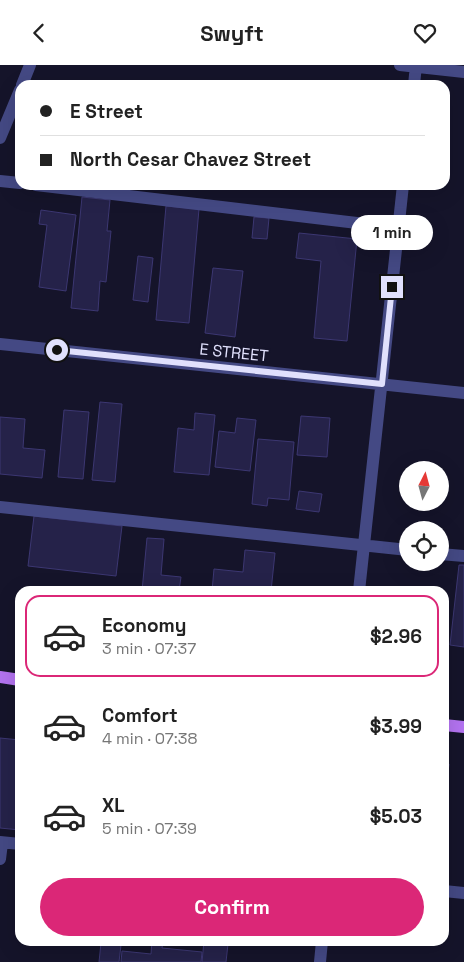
<!DOCTYPE html>
<html lang="en">
<head>
<meta charset="utf-8">
<style>
	:root { --surface:#fff; --page:#f6f6f6; --text:#222; --muted:#767676; --line:#e0e0e0; --accent:#db2777 }
	body { margin:0; font-family:"Space Grotesk",sans-serif; background:var(--page); color:var(--text); height:100vh; display:flex; flex-direction:column; font-size:19px; white-space:nowrap }
	* { box-sizing:border-box; margin:0 }
	p { font-size:16px; color:var(--muted) }
	.icon { flex:none; width:28px; height:28px; fill:none; stroke:currentColor; stroke-width:2; stroke-linecap:round; stroke-linejoin:round }
	.map { position:relative; flex:1; overflow:hidden }
	.drawer { position:absolute; left:15px; top:521px; width:434px; height:360px; display:flex; flex-direction:column; background:var(--surface); border-radius:15px; box-shadow:0 5px 20px #0002 }
	.drawer>* { flex:none }
	.guide { position:absolute; left:15px; top:15px; width:435px; height:110px; border-radius:15px; box-shadow:0 5px 20px #0002; display:grid; align-content:center; height:110px; padding:0 25px; background:var(--surface) }
	.needle { width:32px; rotate:6deg }
	.tools { position:absolute; left:399px; top:396px; display:grid; gap:10px }
	.tools a { display:grid; place-items:center; width:50px; height:50px; border-radius:50%; background:var(--surface); box-shadow:0 5px 20px #0002; font-size:25px }
	.end { position:absolute; width:22px; height:22px; margin:-11px; border:6px solid #e0e0fc; background:#111; box-shadow:0 0 0 2px #111 }
	.from { border-radius:50% }
	.bubble { position:absolute; height:35px; border-radius:18px; background:var(--surface); box-shadow:0 5px 20px #0002; font-size:16px; font-weight:800; line-height:35px; text-align:center }
	.guide b { display:flex; align-items:center; gap:18px; height:48px; font-size:19px }
	.guide b+b { border-top:1px solid var(--line) }
	.guide i { width:12px; height:12px; background:var(--text) }
	ul { padding:9px 0 0; list-style:none }
	li { display:flex; align-items:center; gap:15px; height:82px; margin:0 10px 8px; padding:0 15px; border:2px solid transparent; border-radius:15px }
	li div { flex:1 }
	li b { display:block; font-size:19px }
	li em { font-style:normal; font-weight:800 }
	li.selected { border-color:var(--accent) }
	li>.icon { width:45px; height:45px; stroke-width:1.5 }
	.primary-button { display:flex; gap:10px; margin-top:auto; padding:10px 25px }
	.primary-button a { flex:1; height:58px; border-radius:30px; background:var(--accent); color:#fff; font-size:20px; font-weight:800; line-height:58px; text-align:center }
	header { display:flex; justify-content:space-between; align-items:center; height:65px; padding:0 25px; background:var(--surface); font-size:22px; font-weight:800 }
	.map>svg:first-child { display:block }
	.building { fill:#252249; stroke:#3c3772 }
	.lines { fill:none; stroke-linecap:round; stroke-linejoin:round }
	.minor { stroke:#444984; stroke-width:12 }
	.major { stroke:#b373f0; stroke-width:12 }
	.route { stroke:#e0e0fc; stroke-width:6 }
	.labels { text-anchor:middle; stroke-width:4; stroke-linejoin:round; paint-order:stroke }
	.street-label { font-size:16px; fill:#e0e0fc; stroke:#15142a }
</style>
</head>
<body>
<header><svg class="icon" aria-label="back" viewBox="0 0 24 24"><path d="M15 5l-7 7 7 7"/></svg>Swyft<svg class="icon" aria-label="heart" viewBox="0 0 24 24"><path d="M12 20l-8-8c-3-5 5-10 8-4 3-6 11-1 8 4z"/></svg></header>
<div class="map">
<svg width="464" height="897" viewBox="0 0 464 897">
	<rect width="100%" height="100%" fill="#15142a"/>
	<!-- building -->
	<path class="building" d="M82 132 110 135 107 166H111L106 217 100 216 98 246 71 243Z
		M166 141 199 144 189 258 156 255Z
		M41 145 76 150 66 226 39 222 47 160 39 159Z
		M254 152 269 153 267 174 252 173Z
		M299 168 357 174 347 276 314 273 321 196 296 193Z
		M138 191 153 193 148 237 133 235Z
		M213 203 243 206 235 272 205 268Z
		M100 337 122 339 115 417 92 415Z
		M64 345 89 347 83 414 58 412Z
		M195 348 215 350 209 410 174 407 178 363 194 365Z
		M301 351 330 353 327 392 297 390Z
		M0 352 25 354 23 383 45 385 42 413 0 409Z
		M237 353 256 355 250 406 215 402 219 366 235 368Z
		M258 374 294 377 289 435 268 433 267 441 252 439Z
		M299 426 322 429 319 447 296 444Z
		M34 451 122 461 116 511 28 501Z
		M147 473 164 474 161 510 181 512 179 526H142Z
		M245 485 275 488 271 526H212L214 504 243 507Z
		M459 500H464V582L450 580Z
		M0 673 20 675V765L0 763Z
		M444 699H449L446 723H444Z
		M152 876H163L162 883 202 887 201 897H121L122 886 151 889Z
		M204 876 228 879 226 897H202Z
		M101 878 121 880 119 897H99Z"/>
	<g class="lines">
		<!-- minor -->
		<path class="minor" d="M400 0 464 7
			M22 20 30 0
			M414 20 416 0
			M0 73 20 25
			M0 116 20 118
			M36 120 399 163
			M0 279 464 328
			M0 442 408 485
			M440 489 464 491
			M359 526 403 120
			M0 777 20 779
			M0 794 2 778
			M444 826 464 828
			M320 897 322 876"/>
		<!-- major -->
		<path class="major" d="M0 612 20 615
			M444 660 464 662"/>
	</g>
	<g class="lines">
		<!-- route -->
		<path class="route" d="M57 285 382 319 392 222"/>
	</g>
	<g class="labels">
		<!-- street labels -->
		<g class="street-label">
			<text transform="translate(234 287) rotate(6)" y="6">E STREET</text>
		</g>
	</g>
</svg>
<div class="tools">
<a><svg class="needle" viewBox="-14 -14 28 28"><path d="M0-13l5 13h-10z" fill="#e53935"/><path d="M0 13l5-13h-10z" fill="#767676"/></svg></a>
<a><svg class="icon" aria-label="locate" viewBox="0 0 24 24"><circle cx="12" cy="12" r="6"/><path d="M12 2v4M12 18v4M2 12h4M18 12h4"/></svg></a>
</div>
<i class="end from" style="left:57px;top:285px"></i>
<i class="end" style="left:392px;top:222px"></i>
<div class="bubble" style="left:351px;top:150px;width:82px">1 min</div>
<div class="guide">
<b><i class="from"></i>E Street</b>
<b><i></i>North Cesar Chavez Street</b>
</div>
<section class="drawer">
<ul>
<li class="selected"><svg class="icon" aria-label="car" viewBox="0 0 24 24"><path d="M5 17H2v-5l4-1 3-4h7l3 4 3 1v5h-3M9 17h6M6 11h13"/><circle cx="7" cy="17" r="2"/><circle cx="17" cy="17" r="2"/></svg><div><b>Economy</b><p>3 min · 07:37</p></div><em>$2.96</em></li>
<li><svg class="icon" aria-label="car" viewBox="0 0 24 24"><path d="M5 17H2v-5l4-1 3-4h7l3 4 3 1v5h-3M9 17h6M6 11h13"/><circle cx="7" cy="17" r="2"/><circle cx="17" cy="17" r="2"/></svg><div><b>Comfort</b><p>4 min · 07:38</p></div><em>$3.99</em></li>
<li><svg class="icon" aria-label="car" viewBox="0 0 24 24"><path d="M5 17H2v-5l4-1 3-4h7l3 4 3 1v5h-3M9 17h6M6 11h13"/><circle cx="7" cy="17" r="2"/><circle cx="17" cy="17" r="2"/></svg><div><b>XL</b><p>5 min · 07:39</p></div><em>$5.03</em></li>
</ul>
<div class="primary-button"><a>Confirm</a></div>
</section>
</div>
</body>
</html>
